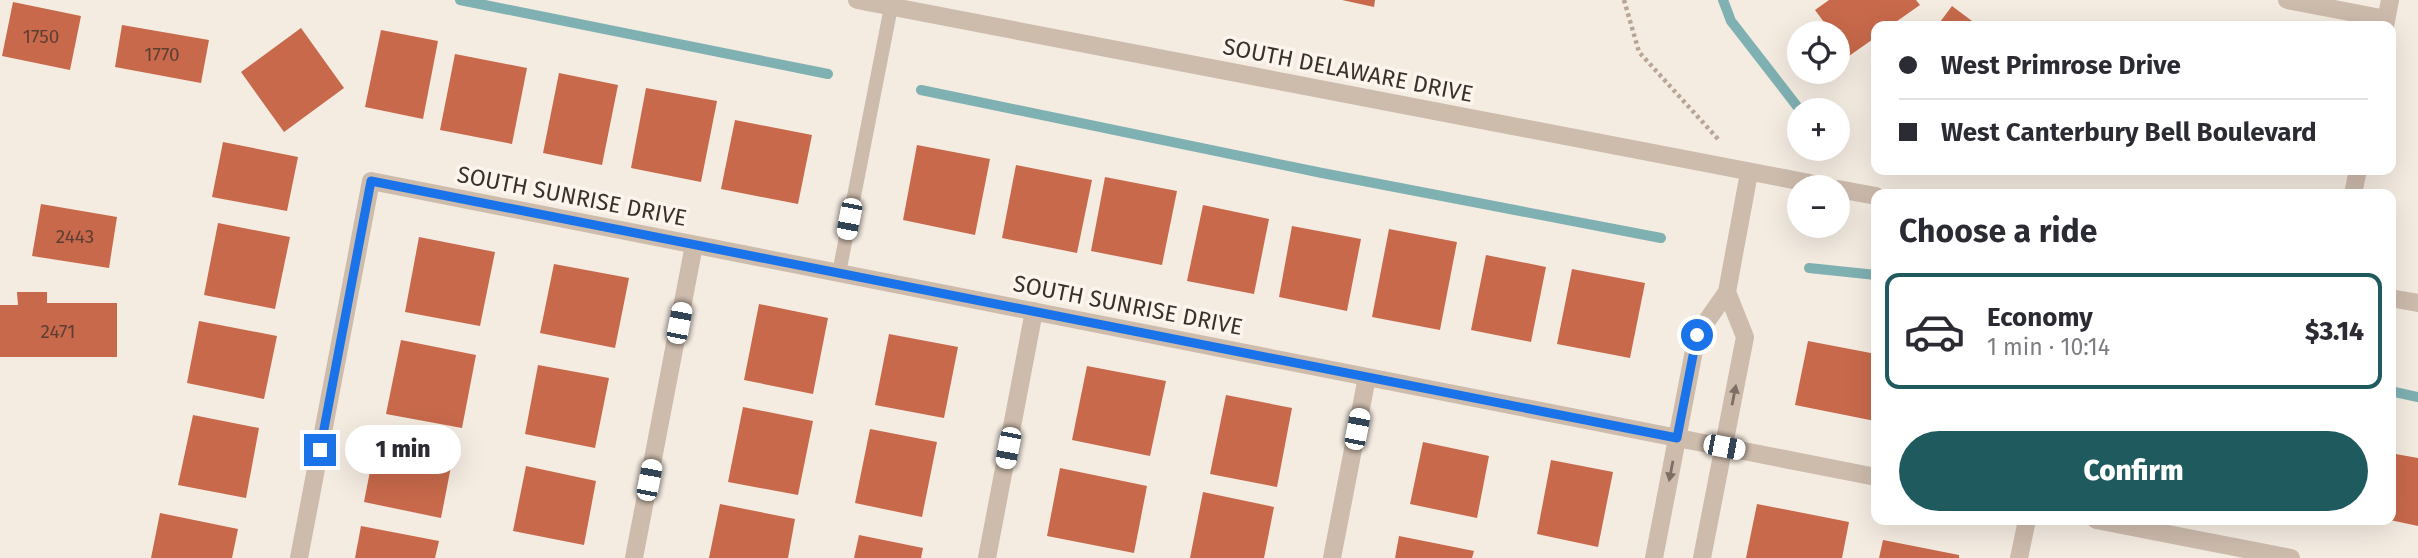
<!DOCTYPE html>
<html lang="en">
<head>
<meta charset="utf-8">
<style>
	:root { --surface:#fff; --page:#f7f7f7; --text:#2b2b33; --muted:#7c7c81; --line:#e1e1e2; --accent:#1f5a5e }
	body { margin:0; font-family:"Fira Sans",sans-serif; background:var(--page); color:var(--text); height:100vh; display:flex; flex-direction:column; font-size:26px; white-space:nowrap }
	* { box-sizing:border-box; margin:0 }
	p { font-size:23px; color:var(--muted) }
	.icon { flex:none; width:38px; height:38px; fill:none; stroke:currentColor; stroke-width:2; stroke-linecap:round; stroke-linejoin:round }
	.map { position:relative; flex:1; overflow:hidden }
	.drawer { position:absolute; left:1871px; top:189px; width:525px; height:336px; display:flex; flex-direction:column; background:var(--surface); border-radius:14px; box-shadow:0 7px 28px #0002 }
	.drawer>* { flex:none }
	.top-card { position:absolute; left:1871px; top:21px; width:525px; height:154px; border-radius:14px; box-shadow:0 7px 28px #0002; display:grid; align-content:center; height:154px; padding:0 28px; background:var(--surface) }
	.buttons { position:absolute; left:1787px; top:21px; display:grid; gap:14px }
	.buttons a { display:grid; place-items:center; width:63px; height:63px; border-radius:50%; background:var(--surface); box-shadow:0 7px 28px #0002; font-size:35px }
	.end { position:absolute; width:32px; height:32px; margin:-16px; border:9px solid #1a73e8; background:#fff; box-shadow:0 0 0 4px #fff }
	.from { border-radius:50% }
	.bubble { position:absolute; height:49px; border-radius:24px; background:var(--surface); box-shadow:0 7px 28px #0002; font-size:23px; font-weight:800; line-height:49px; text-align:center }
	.car { position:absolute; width:21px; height:42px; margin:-21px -10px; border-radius:9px; box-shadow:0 0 5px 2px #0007; background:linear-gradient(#fff 24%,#345 0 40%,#fff 0 76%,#345 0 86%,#fff 0) }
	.top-card b { display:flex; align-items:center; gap:24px; height:66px; font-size:26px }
	.top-card b+b { border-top:2px solid var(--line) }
	.top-card i { width:18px; height:18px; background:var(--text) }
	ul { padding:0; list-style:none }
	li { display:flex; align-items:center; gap:21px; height:116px; margin:0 14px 10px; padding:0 14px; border:4px solid var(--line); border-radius:14px }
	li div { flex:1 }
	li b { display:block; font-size:26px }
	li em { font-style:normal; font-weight:800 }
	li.selected { border-color:var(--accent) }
	li>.icon { width:63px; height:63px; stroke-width:1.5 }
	h2 { padding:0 28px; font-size:32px; line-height:84px }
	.action { display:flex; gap:14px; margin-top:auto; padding:14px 28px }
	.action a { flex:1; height:80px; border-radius:42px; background:var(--accent); color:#fff; font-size:28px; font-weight:800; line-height:80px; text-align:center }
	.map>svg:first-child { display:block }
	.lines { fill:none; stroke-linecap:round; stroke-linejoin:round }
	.stream { stroke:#7fb0b2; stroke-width:10 }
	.building { fill:#c8694b }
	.path { stroke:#b9a596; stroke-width:4.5; stroke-dasharray:3.5 3.5; stroke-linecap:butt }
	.lane { stroke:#cdbbac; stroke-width:14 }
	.street { stroke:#cdbbac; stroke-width:18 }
	.oneway { fill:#7d6f65 }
	.route { stroke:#1a73e8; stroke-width:9 }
	.labels { text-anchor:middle; stroke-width:7; stroke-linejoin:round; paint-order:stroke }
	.number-label { font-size:19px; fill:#5e3e33 }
	.street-label { font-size:23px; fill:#3b302b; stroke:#fbf5ee }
</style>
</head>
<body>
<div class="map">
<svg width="2418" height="558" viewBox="0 0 2418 558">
	<rect width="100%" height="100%" fill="#f4ebe1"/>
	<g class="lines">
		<!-- stream -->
		<path class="stream" d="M460 0 828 74
			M1723 0 1731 21 1800 110
			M921 90 1322 173 1661 238
			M1809 268 1876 275
			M2390 391 2418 397"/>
	</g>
	<!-- building -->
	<path class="building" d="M1342 0H1375L1374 7Z
		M1829 0H1916L1920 5 1890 26H1876V37L1849 56 1838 41V33H1832L1815 10Z
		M13 2 81 16 70 70 2 56Z
		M1952 6 1976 24 1974 26H1937Z
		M122 25 209 40 201 83 115 67Z
		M301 28 344 88 284 132 241 72Z
		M381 30 438 41 423 119 365 107Z
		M455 54 527 68 512 144 440 130Z
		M559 73 618 85 602 165 543 153Z
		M646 88 717 101 701 182 631 168Z
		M735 120 812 135 798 204 721 189Z
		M223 142 298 157 287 211 212 197Z
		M917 145 990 159 975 235 903 220Z
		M1016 165 1092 180 1077 253 1002 238Z
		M1105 177 1177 191 1162 265 1091 251Z
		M41 204 117 217 109 268 32 256Z
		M1203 205 1269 219 1254 294 1187 281Z
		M218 223 290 237 275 309 204 295Z
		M1292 226 1361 239 1347 311 1279 297Z
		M1389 229 1457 242 1440 330 1372 317Z
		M419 237 495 252 480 326 405 312Z
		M1486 255 1546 267 1531 342 1471 330Z
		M554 264 629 278 615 348 540 333Z
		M1572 269 1645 283 1630 358 1557 344Z
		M17 292H47V303H117V357H0V305H18Z
		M759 304 828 318 813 394 744 380Z
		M199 321 277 336 264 399 187 383Z
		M889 334 958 347 944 418 875 405Z
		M401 340 476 355 462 428 386 414Z
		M1808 341 1876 354 1875 421 1795 405Z
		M538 365 609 378 595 448 525 434Z
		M1087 366 1166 381 1150 456 1072 440Z
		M1226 395 1292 408 1277 487 1210 474Z
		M743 407 813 421 798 495 728 482Z
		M193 415 259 428 246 498 178 485Z
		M870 429 937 442 922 517 855 503Z
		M378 430 455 446 441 518 364 502Z
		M1423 442 1489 456 1477 518 1410 504Z
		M2390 453 2418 458V526L2390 520Z
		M1551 460 1613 472 1598 547 1537 534Z
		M526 466 596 481 584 545 513 531Z
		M1060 468 1147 486 1134 553 1047 536Z
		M1203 492 1274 507 1264 558H1190Z
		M720 504 795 519 788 558H709Z
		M1757 504 1849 522 1842 558H1746Z
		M160 513 238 529 232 558H151Z
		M361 526 439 541 435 558H355Z
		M859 535 923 548 921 558H854Z
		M1399 536 1474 551 1472 558H1395Z
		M1883 540 1959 555V558H1879Z"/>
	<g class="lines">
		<!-- path -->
		<path class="path" d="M1624 0 1639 52 1718 139"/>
		<!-- lane -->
		<path class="lane" d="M839 273 891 7"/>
		<!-- street -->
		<path class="street" d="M857 0 1830 187
			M2287 0 2386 19
			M2385 26 2390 0
			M1838 189 1876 196
			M2353 194 2358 170
			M2390 298 2418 303
			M2096 520 2291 558
			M299 558 371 181 1876 477
			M634 558 694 245
			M987 558 1034 311
			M1332 558 1367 377
			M1654 558 1697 335 1727 292 1749 173
			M1702 558 1745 337 1727 292
			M2019 558 2027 520"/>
	</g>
	<!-- one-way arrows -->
	<defs><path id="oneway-solid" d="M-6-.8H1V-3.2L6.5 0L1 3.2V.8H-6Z" transform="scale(1.75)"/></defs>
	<g class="oneway">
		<use href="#oneway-solid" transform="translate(1734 395) rotate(-79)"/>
		<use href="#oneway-solid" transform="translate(1671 471) rotate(101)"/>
	</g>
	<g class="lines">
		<!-- route -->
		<path class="route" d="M320 450 371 181 1677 438 1697 335"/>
	</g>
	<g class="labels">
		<!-- number labels -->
		<g class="number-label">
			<text x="41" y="43">1750</text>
			<text x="162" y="61">1770</text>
			<text x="75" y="243">2443</text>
			<text x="58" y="338">2471</text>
		</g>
		<!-- street labels -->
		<g class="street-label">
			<text transform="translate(1348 70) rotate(11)" y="8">SOUTH DELAWARE DRIVE</text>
			<text transform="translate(572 196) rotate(11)" y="8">SOUTH SUNRISE DRIVE</text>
			<text transform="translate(1128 305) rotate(11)" y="8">SOUTH SUNRISE DRIVE</text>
		</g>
	</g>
</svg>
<div class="buttons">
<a><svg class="icon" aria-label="locate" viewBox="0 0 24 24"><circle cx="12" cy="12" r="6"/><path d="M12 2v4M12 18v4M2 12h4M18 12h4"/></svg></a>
<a>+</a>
<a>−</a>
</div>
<i class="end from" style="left:1697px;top:335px"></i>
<i class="end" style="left:320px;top:450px"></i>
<div class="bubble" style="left:345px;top:425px;width:116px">1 min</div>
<i class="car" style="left:849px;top:219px;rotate:191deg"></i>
<i class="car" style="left:679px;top:323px;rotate:11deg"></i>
<i class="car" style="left:1357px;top:429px;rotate:11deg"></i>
<i class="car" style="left:1724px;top:447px;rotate:101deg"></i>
<i class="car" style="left:1008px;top:448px;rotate:191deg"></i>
<i class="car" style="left:649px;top:480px;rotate:11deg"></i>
<div class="top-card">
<b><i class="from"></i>West Primrose Drive</b>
<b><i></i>West Canterbury Bell Boulevard</b>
</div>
<section class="drawer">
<h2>Choose a ride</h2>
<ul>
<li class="selected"><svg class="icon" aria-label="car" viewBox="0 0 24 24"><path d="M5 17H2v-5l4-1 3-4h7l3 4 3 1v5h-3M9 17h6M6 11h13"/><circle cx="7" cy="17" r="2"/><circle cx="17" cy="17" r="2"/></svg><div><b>Economy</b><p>1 min · 10:14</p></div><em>$3.14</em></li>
</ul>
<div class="action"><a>Confirm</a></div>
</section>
</div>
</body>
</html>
